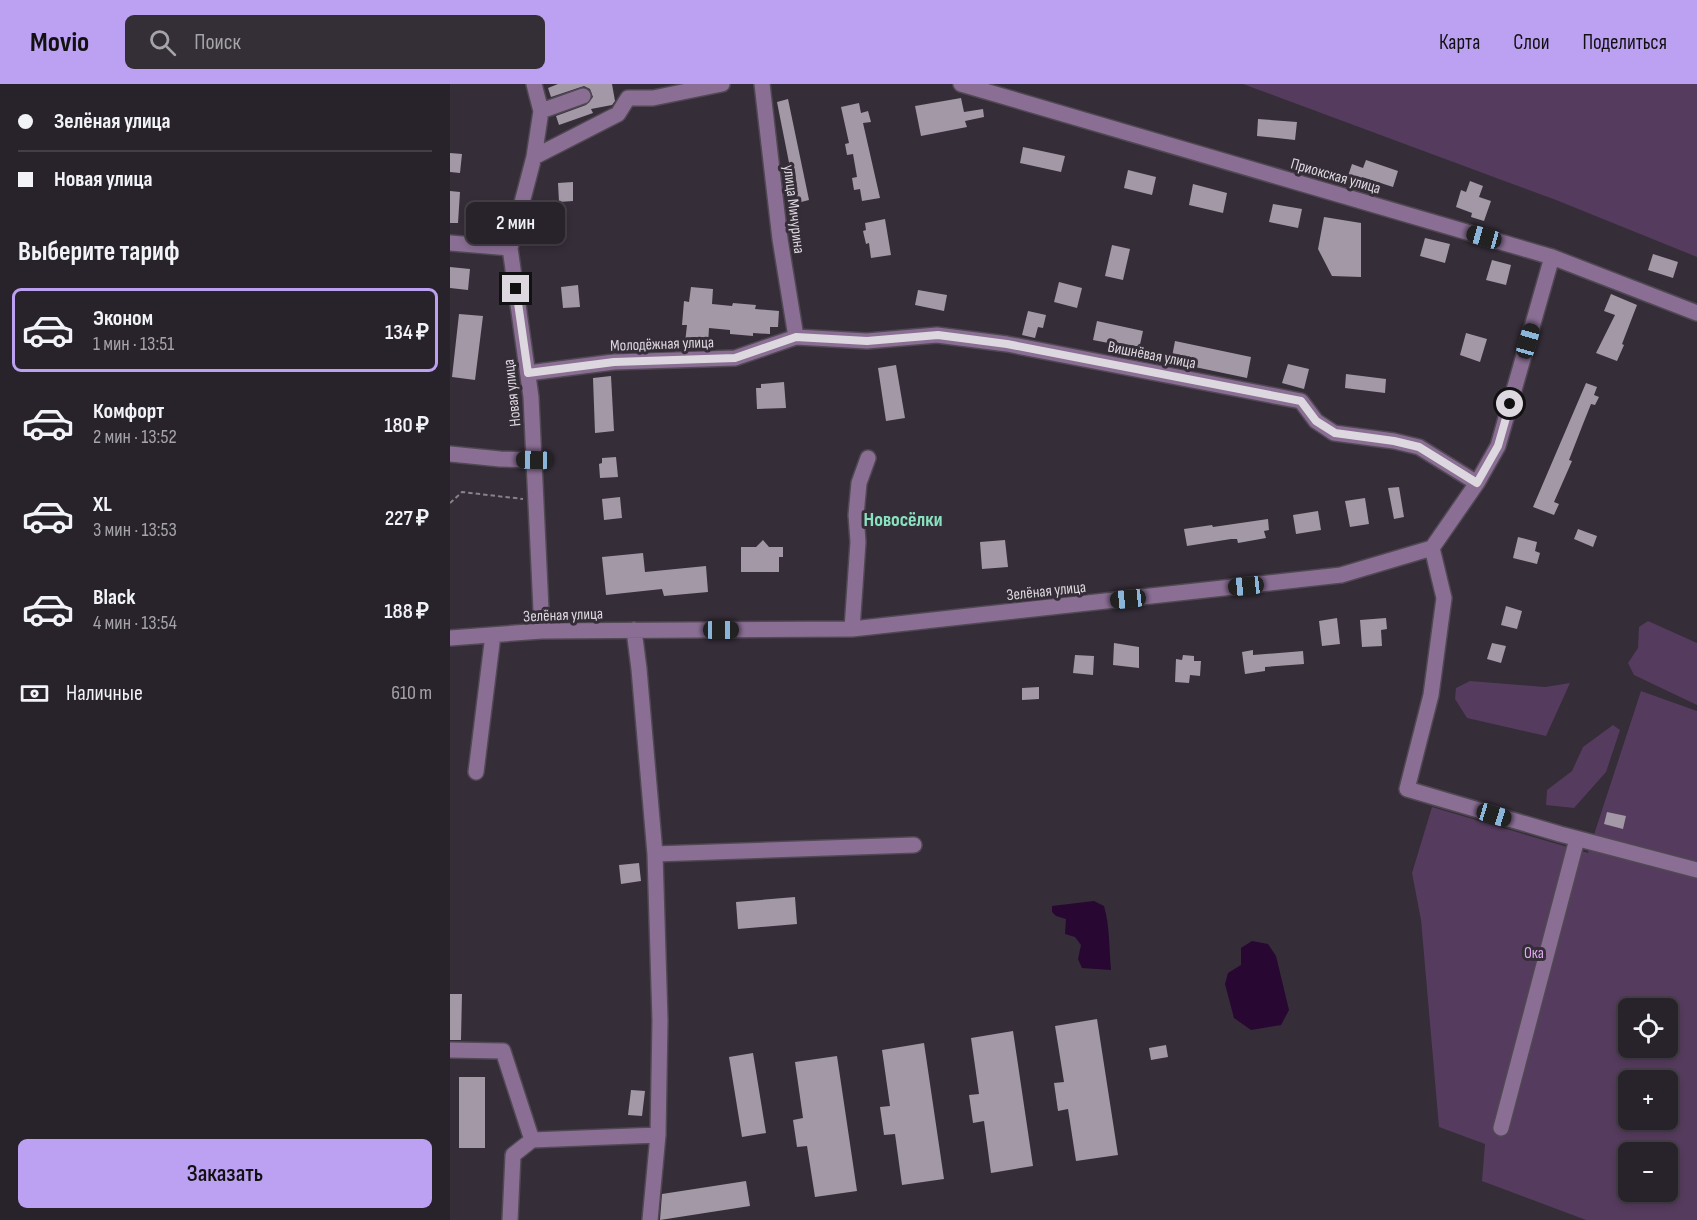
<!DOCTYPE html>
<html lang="ru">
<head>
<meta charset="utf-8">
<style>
	:root { --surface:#28222a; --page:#342f36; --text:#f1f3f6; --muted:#a5a4a8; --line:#443f47; --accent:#bca0f2 }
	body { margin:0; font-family:"Sofia Sans Condensed",sans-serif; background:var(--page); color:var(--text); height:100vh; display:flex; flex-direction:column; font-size:22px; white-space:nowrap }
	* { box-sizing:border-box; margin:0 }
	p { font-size:20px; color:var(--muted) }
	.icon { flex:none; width:33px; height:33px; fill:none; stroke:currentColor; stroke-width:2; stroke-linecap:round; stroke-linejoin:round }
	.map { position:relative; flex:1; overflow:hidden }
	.side { display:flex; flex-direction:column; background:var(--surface); width:450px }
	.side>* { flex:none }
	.guide { display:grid; align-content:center; height:132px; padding:0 18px; background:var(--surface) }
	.controls { position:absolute; left:1168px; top:914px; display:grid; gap:12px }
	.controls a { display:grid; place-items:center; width:60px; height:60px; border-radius:9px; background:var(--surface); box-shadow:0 3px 9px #0003,0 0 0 2px var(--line); font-size:30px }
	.end { position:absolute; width:27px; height:27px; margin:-14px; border:8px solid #ddd8df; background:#111; box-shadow:0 0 0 3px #111 }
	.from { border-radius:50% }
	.bubble { position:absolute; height:42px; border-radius:9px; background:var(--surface); box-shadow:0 3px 9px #0003,0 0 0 2px var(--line); font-size:20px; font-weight:600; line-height:42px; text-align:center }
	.car { position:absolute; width:18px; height:36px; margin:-18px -9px; border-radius:8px; box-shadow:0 0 4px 2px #0007; background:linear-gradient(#222 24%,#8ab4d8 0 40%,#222 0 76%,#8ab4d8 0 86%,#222 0) }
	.guide b { display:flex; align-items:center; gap:21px; height:57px; font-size:22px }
	.guide b+b { border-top:2px solid var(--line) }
	.guide i { width:15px; height:15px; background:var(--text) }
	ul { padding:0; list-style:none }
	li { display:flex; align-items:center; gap:18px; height:84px; margin:0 12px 9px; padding:0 6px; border:3px solid transparent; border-radius:9px }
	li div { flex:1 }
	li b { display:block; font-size:22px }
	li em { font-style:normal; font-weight:600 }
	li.on { border-color:var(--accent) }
	li>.icon { width:54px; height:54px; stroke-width:1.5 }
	h2 { padding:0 18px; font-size:27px; line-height:72px }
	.pay { display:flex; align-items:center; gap:15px; height:66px; padding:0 18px; font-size:22px }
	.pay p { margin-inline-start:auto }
	.action { display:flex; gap:12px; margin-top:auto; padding:12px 18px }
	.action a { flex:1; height:69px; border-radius:9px; background:var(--accent); color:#111; font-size:24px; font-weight:600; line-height:69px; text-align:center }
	header { display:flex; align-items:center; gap:36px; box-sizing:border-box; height:84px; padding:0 30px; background:var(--accent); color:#111 }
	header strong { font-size:28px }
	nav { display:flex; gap:33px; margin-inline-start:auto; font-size:21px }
	.search { width:420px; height:54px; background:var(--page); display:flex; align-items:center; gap:15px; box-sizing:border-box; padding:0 21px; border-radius:9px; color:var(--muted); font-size:22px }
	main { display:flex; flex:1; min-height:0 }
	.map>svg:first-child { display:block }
	.green { fill:#553b5d; fill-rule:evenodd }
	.water { fill:#280732 }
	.building { fill:#a399a6 }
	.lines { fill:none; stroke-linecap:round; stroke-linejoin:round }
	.minor-casing { stroke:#504853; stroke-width:18 }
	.path { stroke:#88828b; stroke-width:2; stroke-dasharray:4.5 3; stroke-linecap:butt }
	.minor { stroke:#8a6e94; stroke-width:15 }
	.route { stroke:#ddd8df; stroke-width:8 }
	.labels { text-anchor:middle; stroke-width:6; stroke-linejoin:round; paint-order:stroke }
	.street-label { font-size:16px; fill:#ddd8df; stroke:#352d38 }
	.park-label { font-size:16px; fill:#dda8ef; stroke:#352d38 }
	.quarter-label { font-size:20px; font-weight:bold; fill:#89e2bf; stroke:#352d38 }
</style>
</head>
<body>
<header>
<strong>Movio</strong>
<div class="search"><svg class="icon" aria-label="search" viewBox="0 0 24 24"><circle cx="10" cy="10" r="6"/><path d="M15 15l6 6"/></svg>Поиск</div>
<nav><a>Карта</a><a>Слои</a><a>Поделиться</a></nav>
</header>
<main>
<section class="side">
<div class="guide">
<b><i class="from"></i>Зелёная улица</b>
<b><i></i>Новая улица</b>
</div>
<h2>Выберите тариф</h2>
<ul>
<li class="on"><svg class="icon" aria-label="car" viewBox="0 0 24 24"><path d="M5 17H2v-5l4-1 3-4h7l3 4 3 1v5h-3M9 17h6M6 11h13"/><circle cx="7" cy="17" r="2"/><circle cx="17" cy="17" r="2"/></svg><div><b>Эконом</b><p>1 мин · 13:51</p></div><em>134 ₽</em></li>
<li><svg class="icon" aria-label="car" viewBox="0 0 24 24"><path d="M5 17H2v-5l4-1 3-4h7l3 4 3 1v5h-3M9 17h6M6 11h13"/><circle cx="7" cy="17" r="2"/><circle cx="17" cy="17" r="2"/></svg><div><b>Комфорт</b><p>2 мин · 13:52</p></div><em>180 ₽</em></li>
<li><svg class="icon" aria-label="car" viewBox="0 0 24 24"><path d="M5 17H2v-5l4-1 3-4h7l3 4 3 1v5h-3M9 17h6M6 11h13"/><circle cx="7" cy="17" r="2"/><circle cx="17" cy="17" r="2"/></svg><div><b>XL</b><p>3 мин · 13:53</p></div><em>227 ₽</em></li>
<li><svg class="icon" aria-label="car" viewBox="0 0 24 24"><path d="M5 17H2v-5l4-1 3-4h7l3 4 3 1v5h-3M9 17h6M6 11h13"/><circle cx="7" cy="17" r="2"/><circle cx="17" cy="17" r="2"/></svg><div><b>Black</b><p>4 мин · 13:54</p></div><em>188 ₽</em></li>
</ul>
<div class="pay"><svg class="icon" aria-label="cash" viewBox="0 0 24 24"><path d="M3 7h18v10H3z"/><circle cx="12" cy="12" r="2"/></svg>Наличные<p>610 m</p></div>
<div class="action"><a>Заказать</a></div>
</section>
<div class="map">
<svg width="1247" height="1136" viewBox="0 0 1247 1136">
	<rect width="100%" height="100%" fill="#352d38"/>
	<!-- green -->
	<path class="green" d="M793 0H1247V173L1106 116Z
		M1198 537 1247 559V621L1184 591 1178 579 1188 564 1189 543Z
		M1020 597 1095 603 1120 599 1096 652 1017 634 1005 615 1006 604Z
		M1191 607 1247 627V1136H1136L1032 1097 1035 1060 989 1043 971 836 962 789 982 723 1138 769ZM1179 924H1218V963H1179ZM1179 996H1218V1035H1179ZM1179 1068H1218V1107H1179Z
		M1163 641 1170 646 1156 688 1124 724 1096 721 1097 706 1122 687 1133 663Z"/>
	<!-- water -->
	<path class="water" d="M644 817 654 822C660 843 659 864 661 886L632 884 628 875 631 861 625 853 615 850 616 835 606 832 602 828V822Z
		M802 857 818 860 826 872 839 926 831 941 801 946 784 934 775 900 778 889 791 881V864Z"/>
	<!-- building -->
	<path class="building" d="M108 0H162L165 17 162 21 141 25 143 29 109 41 106 32 136 21 143 13 140 5 134 2 101 13 98 4Z
		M511 14 514 28 533 25 534 33 515 37 517 43 471 52 465 22Z
		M338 15 359 116 347 119 327 18Z
		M409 19 411 29 418 27 421 38 413 39 430 114 412 117 410 105 404 106 402 94 407 93 403 70 397 71 395 60 399 59 391 23Z
		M808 35 847 38 845 56 807 52Z
		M573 63 615 72 611 88 570 79Z
		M0 69 12 70 10 89 0 88Z
		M916 76 948 87 943 103 912 93 910 99 897 95 902 80 913 84Z
		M678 86 706 93 702 111 674 104Z
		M1020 97 1033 102 1029 113 1041 117 1034 137 1021 133 1022 129 1006 123 1011 106 1016 108Z
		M123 98V117L109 118 108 99Z
		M743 100 777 109 773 129 739 121Z
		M0 107 10 108 8 139H0Z
		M823 120 852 125 848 144 819 138Z
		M874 133 911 139V193L882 192 868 165Z
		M435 135 441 171 421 174 419 159 416 160 413 147 416 146 415 139Z
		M348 137 352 158 341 160 338 139Z
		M975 154 1000 160 995 179 970 172Z
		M662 161 680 165 673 196 655 192Z
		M1203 170 1228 178 1223 194 1198 186Z
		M1042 176 1061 181 1056 201 1036 196Z
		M0 183 20 185 18 206 0 204Z
		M609 198 632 204 627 224 604 218Z
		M128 201 130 223 113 224 111 203Z
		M241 203 263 205 262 220 282 222 283 219 306 221 305 225 329 227 328 243H320V250L303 249V252L280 250V246L259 244 258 261 235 259 237 241H232L234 217 239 218Z
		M468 206 497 211 494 227 465 221Z
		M1161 210 1187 221 1172 260 1174 261 1167 277 1146 269 1165 231 1154 227Z
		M578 227 596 231 593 244 588 243 585 254 572 251Z
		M9 230 33 232 25 296 2 293Z
		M647 237 693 247 689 265 643 256Z
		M1016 249 1037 255 1030 278 1010 271Z
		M725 257 801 273 797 294 721 278Z
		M838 280 859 285 854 305 832 299Z
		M446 281 455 334 436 337 428 284Z
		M896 290 936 295 935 309 895 304Z
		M161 292 164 347 145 349 143 294Z
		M334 298 336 324 307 325 306 304H311V300Z
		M1136 299 1147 303 1144 311 1149 313 1145 321 1141 320 1133 340 1119 376 1122 377 1104 418 1109 420 1104 431 1083 423Z
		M166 373 168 393 150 394 149 380 152 379V374Z
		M949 403 954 433 944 435 938 404Z
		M170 413 172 434 154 436 152 415Z
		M915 414 919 440 900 443 895 417Z
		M868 427 871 446 846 450 843 431Z
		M818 435 819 446 814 447 816 454 788 459 787 455H781L737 462 734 445 762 441 763 443Z
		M1128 445 1147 452 1143 463 1124 455Z
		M1068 453 1087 458 1085 467 1090 469 1087 480 1063 474Z
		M313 456 319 463H333V473H329V488H291V463H306Z
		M555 456 558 483 532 485 530 458Z
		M193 469 195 488 256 482 258 508 214 512 212 505 156 511 152 473Z
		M1056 522 1072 527 1067 545 1051 541Z
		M887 534 890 560 872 562 869 537Z
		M936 534 937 545 931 546 932 562 912 563 910 536Z
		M664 559 689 563V584L663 581Z
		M1042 559 1056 562 1051 579 1037 575Z
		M803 566V571L853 567 854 580 815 583V587L795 590 792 568Z
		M625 571 644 572 643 591 623 589Z
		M733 571 744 572V577H751L750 592 740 591 739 599 725 598 726 575 732 576Z
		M589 603V615L572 616V604Z
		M1157 728 1176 732 1173 745 1154 740Z
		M189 779 191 797 171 800 169 781Z
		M345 813 347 840 288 845 286 818Z
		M0 910H12L11 956H0Z
		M647 935 668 1071 626 1077 618 1025 608 1027 604 999 614 998 605 942Z
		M563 947 583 1082 541 1089 534 1037 523 1039 519 1011 529 1010 521 954Z
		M474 959 494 1095 452 1101 445 1050 434 1051 430 1023 440 1022 432 966Z
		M716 961 718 973 701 976 699 964Z
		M303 969 316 1049 292 1053 279 973Z
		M387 972 407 1107 365 1113 357 1062 347 1063 343 1036 353 1034 345 978Z
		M9 993H35V1064H9Z
		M181 1006 195 1007 192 1032 178 1031Z
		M296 1097 300 1122 210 1136 212 1110Z"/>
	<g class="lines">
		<defs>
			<path id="minor" d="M84 0 91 27 84 73 60 164 81 313 92 547
				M312 0 330 155 346 253
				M511 0 1102 173 1247 229
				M91 27 133 12
				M84 73 168 30 178 14H203L272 0
				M0 159 60 164
				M78 289 164 278 285 274 346 253 417 257 487 251 557 260 851 317 866 337 884 349 944 357 969 363 1027 399
				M0 370 50 375 84 376
				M982 464 994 514 981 611 957 705 1110 750 1247 786
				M402 545 408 458 406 431 409 399 418 374
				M184 546 189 585 205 770 210 936 208 1051 200 1136
				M0 554 92 547 402 545 891 491 982 464 1027 399 1048 362 1102 173
				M26 688 43 551
				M205 770 464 761
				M0 966 53 967 82 1056 208 1051
				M1051 1044 1127 755
				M60 1136 63 1071 82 1056"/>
		</defs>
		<!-- minor casing -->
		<use href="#minor" class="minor-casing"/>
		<!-- path -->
		<path class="path" d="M0 419 12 408 73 415"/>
		<!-- minor -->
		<use href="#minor" class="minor"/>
	</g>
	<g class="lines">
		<!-- route -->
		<path class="route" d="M66 205 78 289 164 278 285 274 346 253 417 257 488 251 557 260 851 317 866 337 885 349 944 357 969 363 1027 399 1048 362 1060 320"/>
	</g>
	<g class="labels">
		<!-- street labels -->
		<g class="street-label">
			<text transform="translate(886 91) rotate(16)" y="6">Приокская улица</text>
			<text transform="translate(345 125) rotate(83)" y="6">улица Мичурина</text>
			<text transform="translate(212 259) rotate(-2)" y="6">Молодёжная улица</text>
			<text transform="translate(702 270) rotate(11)" y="6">Вишнёвая улица</text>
			<text transform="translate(61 309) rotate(-96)" y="6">Новая улица</text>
			<text transform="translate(596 506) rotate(-6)" y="6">Зелёная улица</text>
			<text transform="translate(113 530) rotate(-2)" y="6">Зелёная улица</text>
		</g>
		<!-- park labels -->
		<g class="park-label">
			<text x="1084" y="874">Ока</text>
		</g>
		<!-- quarter labels -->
		<g class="quarter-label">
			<text x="453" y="442">Новосёлки</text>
		</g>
	</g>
</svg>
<div class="controls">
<a><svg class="icon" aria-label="locate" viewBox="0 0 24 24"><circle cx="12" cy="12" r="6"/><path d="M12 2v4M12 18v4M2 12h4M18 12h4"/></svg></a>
<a>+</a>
<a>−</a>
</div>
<i class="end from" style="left:1060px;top:320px"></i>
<i class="end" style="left:66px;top:205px"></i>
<div class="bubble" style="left:16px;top:118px;width:99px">2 мин</div>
<i class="car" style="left:1034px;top:153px;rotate:286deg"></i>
<i class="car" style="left:1078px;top:257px;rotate:16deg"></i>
<i class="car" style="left:84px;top:376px;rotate:271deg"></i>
<i class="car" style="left:796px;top:502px;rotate:264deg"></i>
<i class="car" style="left:678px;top:515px;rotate:264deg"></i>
<i class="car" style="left:271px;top:546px;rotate:90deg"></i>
<i class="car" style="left:1044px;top:731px;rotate:107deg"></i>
</div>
</main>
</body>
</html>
